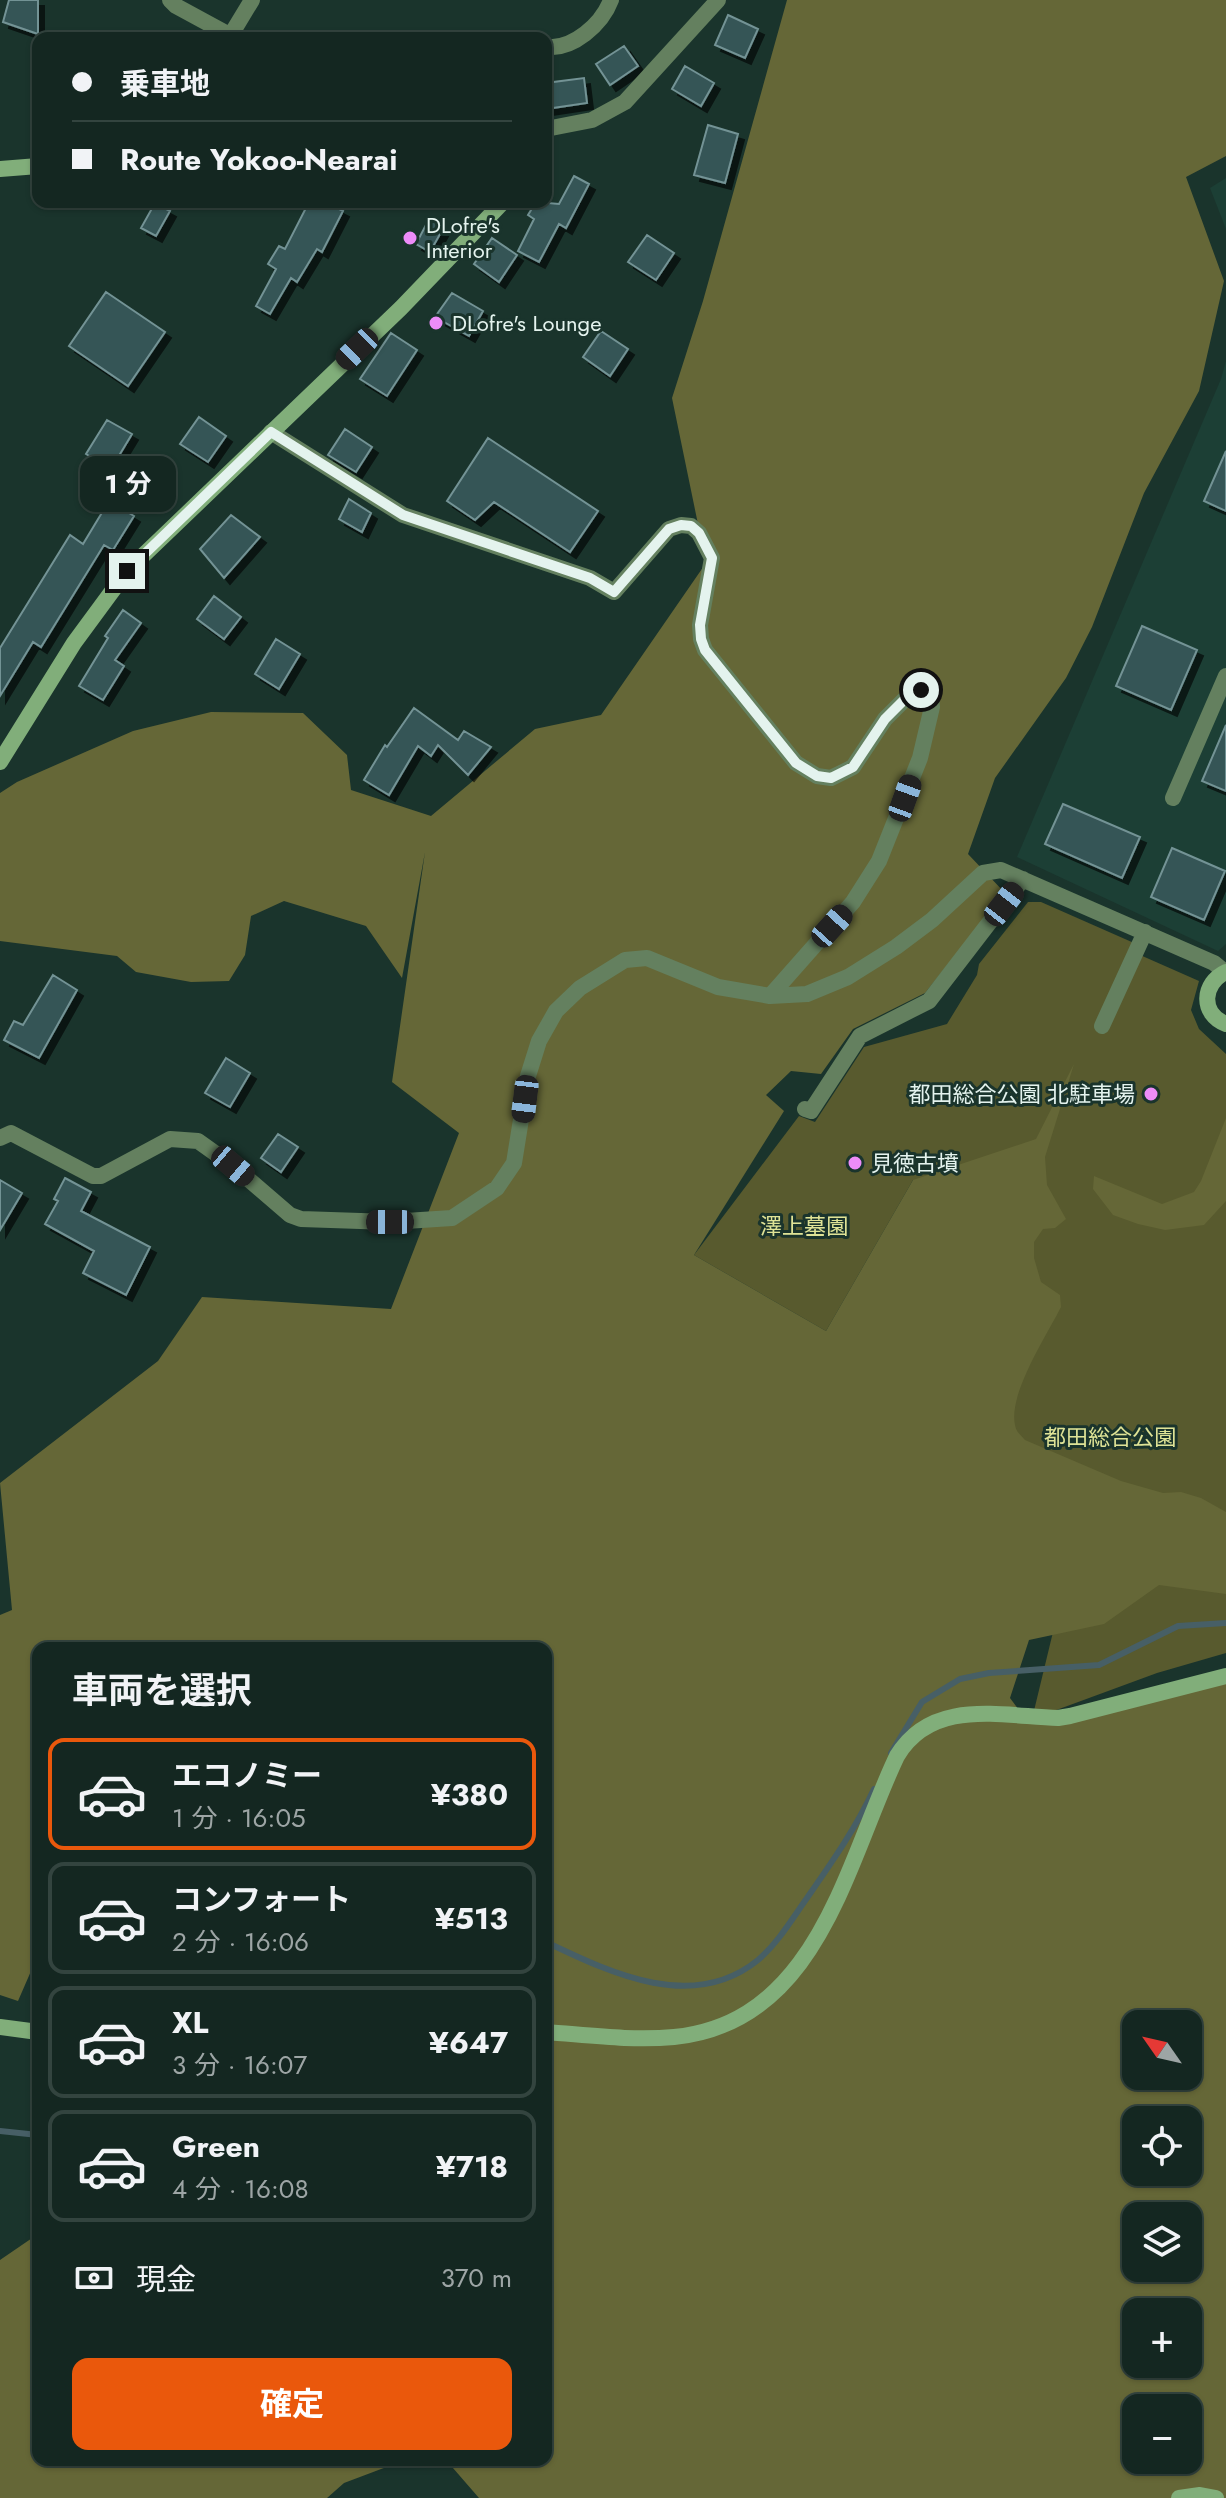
<!DOCTYPE html>
<html lang="ja">
<head>
<meta charset="utf-8">
<style>
	:root { --surface:#142721; --page:#1d2f2a; --text:#f1f3f6; --muted:#9da5a5; --line:#33443f; --accent:#ea580c }
	body { margin:0; font-family:Jost,"Noto Sans JP",sans-serif; background:var(--page); color:var(--text); height:100vh; display:flex; flex-direction:column; font-size:30px; white-space:nowrap }
	* { box-sizing:border-box; margin:0 }
	p { font-size:26px; color:var(--muted) }
	.icon { flex:none; width:44px; height:44px; fill:none; stroke:currentColor; stroke-width:2; stroke-linecap:round; stroke-linejoin:round }
	.map { position:relative; flex:1; overflow:hidden }
	.details { position:absolute; left:32px; top:1642px; width:520px; height:824px; display:flex; flex-direction:column; background:var(--surface); border-radius:16px; box-shadow:0 2px 6px #0004,0 0 0 2px var(--line) }
	.details>* { flex:none }
	.banner { position:absolute; left:32px; top:32px; width:520px; height:176px; border-radius:16px; box-shadow:0 2px 6px #0004,0 0 0 2px var(--line); display:grid; align-content:center; height:176px; padding:0 40px; background:var(--surface) }
	.needle { width:52px; rotate:304deg }
	.controls { position:absolute; left:1122px; top:2010px; display:grid; gap:16px }
	.controls a { display:grid; place-items:center; width:80px; height:80px; border-radius:16px; background:var(--surface); box-shadow:0 2px 6px #0004,0 0 0 2px var(--line); font-size:40px }
	.end { position:absolute; width:36px; height:36px; margin:-18px; border:10px solid #e4f3ee; background:#111; box-shadow:0 0 0 4px #111 }
	.from { border-radius:50% }
	.bubble { position:absolute; height:56px; border-radius:16px; background:var(--surface); box-shadow:0 2px 6px #0004,0 0 0 2px var(--line); font-size:26px; font-weight:700; line-height:56px; text-align:center }
	.car { position:absolute; width:24px; height:48px; margin:-24px -12px; border-radius:10px; box-shadow:0 0 6px 2px #0007; background:linear-gradient(#222 24%,#8ab4d8 0 40%,#222 0 76%,#8ab4d8 0 86%,#222 0) }
	.banner b { display:flex; align-items:center; gap:28px; height:76px; font-size:30px }
	.banner b+b { border-top:2px solid var(--line) }
	.banner i { width:20px; height:20px; background:var(--text) }
	ul { padding:0; list-style:none }
	li { display:flex; align-items:center; gap:24px; height:112px; margin:0 16px 12px; padding:0 24px; border:4px solid var(--line); border-radius:16px }
	li div { flex:1 }
	li b { display:block; font-size:30px }
	li em { font-style:normal; font-weight:700 }
	li.current { border-color:var(--accent) }
	li>.icon { width:72px; height:72px; stroke-width:1.5 }
	h2 { padding:0 40px; font-size:36px; line-height:96px }
	.pay { display:flex; align-items:center; gap:20px; height:88px; padding:0 40px; font-size:30px }
	.pay p { margin-inline-start:auto }
	.cta { display:flex; gap:16px; margin-top:auto; padding:16px 40px }
	.cta a { flex:1; height:92px; border-radius:16px; background:var(--accent); color:#fff; font-size:32px; font-weight:700; line-height:92px; text-align:center }
	.map>svg:first-child { display:block }
	.built { fill:#1c3f35 }
	.green { fill:#585a2e }
	.forest { fill:#656737; fill-rule:evenodd }
	.lines { fill:none; stroke-linecap:round; stroke-linejoin:round }
	.stream { stroke:#475f66; stroke-width:6 }
	.building { fill:#365456; stroke:#739395; stroke-width:2; filter:url(#shadow) }
	.street { stroke:#64805f; stroke-width:16 }
	.secondary { stroke:#81ae7a; stroke-width:16 }
	.route { stroke:#e4f3ee; stroke-width:10 }
	.poi-dot { fill:#ed8cf9; stroke:#1a342c; stroke-width:3 }
	.labels { text-anchor:middle; stroke-width:6; stroke-linejoin:round; paint-order:stroke }
	.poi-label { font-size:22px; fill:#e4f3ee; stroke:#1a342c; text-anchor:start }
	.park-label { font-size:22px; fill:#dfe396; stroke:#1a342c }
</style>
</head>
<body>
<div class="map">
<svg width="1226" height="2498" viewBox="0 0 1226 2498">
	<defs>
		<filter id="shadow"><feDropShadow dx="6" dy="6" stdDeviation="0" flood-color="#0009"/></filter>
	</defs>
	<rect width="100%" height="100%" fill="#1a342c"/>
	<!-- built -->
	<path class="built" d="M1226 178V229L1210 188Z
		M1226 361V944L1218 951 1017 857 1221 379Z"/>
	<!-- green -->
	<path class="green" d="M1028 902H1041L1134 943 1131 951 1199 981 1191 1010 1199 1029 1226 1054V1653L1157 1673 1032 1719 1060 1603 913 1180 826 1331 694 1255 799 1116 815 1122 864 1047 947 1024 977 975 979 964Z"/>
	<!-- forest -->
	<path class="forest" d="M787 0H1226V156L1186 177 1224 281 1199 391 1144 493 1092 627 1066 678 995 778 968 854 1005 893 925 993 853 1029 821 1074 791 1071 766 1095 784 1111 694 1255 826 1331 913 1180 1036 1139 1074 1064 1045 1157 1047 1185 1066 1219 1055 1228 1043 1229 1034 1242V1258L1041 1282 1060 1295 1061 1307C1047 1335 1008 1394 1015 1425 1016 1432 1021 1435 1025 1440L1121 1481 1163 1493 1181 1492 1201 1498 1226 1512V1594L1159 1585 1104 1624 1029 1640 1010 1698 1024 1717 1111 1706 1226 1676V2498H479L446 2460H546V1648H38V1955L18 2001 0 1995V1615L12 1610 0 1483 158 1361 202 1297 391 1309 459 1133 392 1082 425 852 402 978 366 926 284 901 251 916 245 955 229 981 191 982 136 972 117 956 0 941V793L17 782 133 731 211 712 303 713 347 755 351 790 431 816 535 729 601 715 706 563 672 398 703 301ZM1136 2024H1188V2076H1136ZM1136 2120H1188V2172H1136ZM1136 2216H1188V2268H1136ZM1136 2312H1188V2364H1136ZM1136 2408H1188V2460H1136Z
		M1226 1118V1201L1204 1225 1165 1230 1138 1224 1113 1215 1093 1189 1094 1176 1162 1204 1194 1192 1201 1181Z
		M38 2234V2460H405L344 2483 327 2498H0V2260Z"/>
	<g class="lines">
		<!-- stream -->
		<path class="stream" d="M891 1753 922 1702 960 1679 989 1673 1099 1665 1178 1626 1226 1623
			M546 1942C611 1973 693 2013 758 1960 778 1943 792 1919 807 1898 832 1862 856 1828 874 1789
			M0 2131 38 2135"/>
	</g>
	<!-- building -->
	<path class="building" d="M9 0H38V34L3 22Z
		M728 15 758 29 745 58 715 45Z
		M624 46 638 66 610 85 596 64Z
		M685 66 714 83 701 106 672 89Z
		M584 78 587 103 546 109V83Z
		M708 125 738 134 725 183 694 175Z
		M574 176 589 184 566 228 559 224 539 262 518 251 534 219 528 215 536 202 559 204Z
		M309 202H326L343 211 322 252 317 249 297 282 291 278 270 314 256 306 276 269 268 264 279 246 285 249Z
		M155 203 170 211 156 236 141 228Z
		M429 219 444 227 430 252 416 244Z
		M647 235 674 253 656 280 628 262Z
		M492 238 517 255 499 282 474 264Z
		M106 292 165 332 128 386 69 346Z
		M452 293 483 311 469 336 435 317Z
		M601 331 628 349 610 376 583 357Z
		M391 333 417 350 387 396 360 379Z
		M199 417 226 436 208 462 180 444Z
		M107 420 132 434 111 469 86 454Z
		M345 429 372 447 356 472 328 455Z
		M488 438 598 511 570 552 494 502 475 520 447 501Z
		M1226 451V511L1204 501Z
		M349 499 371 513 362 532 339 519Z
		M109 501 134 516 113 550 104 545 41 647 33 642 0 696V648L70 535 83 544Z
		M231 515 260 537 224 578 200 549Z
		M214 596 241 617 224 639 197 619Z
		M123 610 141 623 115 660 124 666 103 700 79 686 108 638 105 636Z
		M1142 626 1197 650 1171 710 1116 686Z
		M276 639 300 654 279 689 255 674Z
		M414 708 458 740 464 731 491 747 468 775 438 745 431 756 418 746 389 795 364 780 385 745 387 747Z
		M1226 725V791L1202 781Z
		M1063 804 1140 837 1122 878 1045 844Z
		M1172 848 1225 871 1204 920 1151 897Z
		M53 975 77 990 39 1058 4 1040 14 1021 23 1025Z
		M226 1058 250 1073 230 1107 205 1093Z
		M278 1134 298 1147 281 1172 261 1158Z
		M65 1178 91 1192 81 1211 150 1247 126 1295 83 1273 94 1251 45 1224 58 1201 54 1199Z
		M0 1180 22 1193 0 1230Z"/>
	<g class="lines">
		<!-- street -->
		<path class="street" d="M170 0 176 6 235 38
			M229 38 252 0
			M546 47C573 50 602 24 611 0
			M546 129 592 120 625 102 718 0
			M271 432 403 515 590 578 614 592 669 529 681 525 691 526 699 533 712 558 700 625 701 639 705 650 796 763 817 776 831 778 853 767 885 719 906 698 921 690 931 694 932 707 920 758 879 861 853 902 770 996
			M1173 798 1226 676
			M1102 1026 1145 932
			M805 1109 811 1111 860 1036 929 1001 1023 879
			M0 1138 11 1133 93 1176H101L170 1139 198 1141 233 1166 290 1215 301 1219 390 1222 452 1218 497 1188 514 1163 528 1076 539 1041 556 1011 580 988 625 960 647 958 718 987 770 996 807 994 848 977 896 947 932 920 983 873 1001 870 1214 963 1225 972"/>
		<!-- secondary -->
		<path class="secondary" d="M0 169 38 166
			M0 762 74 643 127 571 401 308 503 202
			M1226 972C1202 983 1200 1014 1226 1024
			M0 2027 38 2032
			M546 2032C588 2035 632 2041 674 2037 818 2023 846 1863 897 1756 932 1698 1000 1716 1058 1718L1070 1716 1226 1676
			M1179 2498 1200 2495 1216 2498"/>
	</g>
	<g class="lines">
		<!-- route -->
		<path class="route" d="M127 571 271 432 403 515 590 578 614 592 669 529 681 525 691 526 699 533 712 558 700 625 701 639 705 650 796 763 817 776 831 778 853 767 885 719 906 698 921 690"/>
	</g>
	<!-- markers -->
	<g class="poi-dot">
		<circle cx="410" cy="238" r="8"/>
		<circle cx="436" cy="323" r="8"/>
		<circle cx="1151" cy="1094" r="8"/>
		<circle cx="855" cy="1163" r="8"/>
	</g>
	<g class="labels">
		<!-- poi labels -->
		<g class="poi-label">
			<text x="426" y="233">DLofre's<tspan x="426" dy="25">Interior</tspan></text>
			<text x="452" y="331">DLofre's Lounge</text>
			<text x="1135" y="1102" text-anchor="end">都田総合公園 北駐車場</text>
			<text x="871" y="1171">見徳古墳</text>
		</g>
		<!-- park labels -->
		<g class="park-label">
			<text x="804" y="1234">澤上墓園</text>
			<text x="1110" y="1445">都田総合公園</text>
		</g>
	</g>
</svg>
<div class="controls">
<a><svg class="needle" viewBox="-14 -14 28 28"><path d="M0-13l5 13h-10z" fill="#e53935"/><path d="M0 13l5-13h-10z" fill="#9da5a5"/></svg></a>
<a><svg class="icon" aria-label="locate" viewBox="0 0 24 24"><circle cx="12" cy="12" r="6"/><path d="M12 2v4M12 18v4M2 12h4M18 12h4"/></svg></a>
<a><svg class="icon" aria-label="layers" viewBox="0 0 24 24"><path d="M12 4l9 5-9 5-9-5zM3 14l9 5 9-5"/></svg></a>
<a>+</a>
<a>−</a>
</div>
<i class="end from" style="left:921px;top:690px"></i>
<i class="end" style="left:127px;top:571px"></i>
<div class="bubble" style="left:80px;top:456px;width:96px">1 分</div>
<i class="car" style="left:357px;top:349px;rotate:226deg"></i>
<i class="car" style="left:905px;top:798px;rotate:20deg"></i>
<i class="car" style="left:1004px;top:904px;rotate:38deg"></i>
<i class="car" style="left:832px;top:926px;rotate:42deg"></i>
<i class="car" style="left:525px;top:1099px;rotate:187deg"></i>
<i class="car" style="left:233px;top:1166px;rotate:130deg"></i>
<i class="car" style="left:390px;top:1222px;rotate:270deg"></i>
<div class="banner">
<b><i class="from"></i>乗車地</b>
<b><i></i>Route Yokoo-Nearai</b>
</div>
<section class="details">
<h2>車両を選択</h2>
<ul>
<li class="current"><svg class="icon" aria-label="car" viewBox="0 0 24 24"><path d="M5 17H2v-5l4-1 3-4h7l3 4 3 1v5h-3M9 17h6M6 11h13"/><circle cx="7" cy="17" r="2"/><circle cx="17" cy="17" r="2"/></svg><div><b>エコノミー</b><p>1 分 · 16:05</p></div><em>¥380</em></li>
<li><svg class="icon" aria-label="car" viewBox="0 0 24 24"><path d="M5 17H2v-5l4-1 3-4h7l3 4 3 1v5h-3M9 17h6M6 11h13"/><circle cx="7" cy="17" r="2"/><circle cx="17" cy="17" r="2"/></svg><div><b>コンフォート</b><p>2 分 · 16:06</p></div><em>¥513</em></li>
<li><svg class="icon" aria-label="car" viewBox="0 0 24 24"><path d="M5 17H2v-5l4-1 3-4h7l3 4 3 1v5h-3M9 17h6M6 11h13"/><circle cx="7" cy="17" r="2"/><circle cx="17" cy="17" r="2"/></svg><div><b>XL</b><p>3 分 · 16:07</p></div><em>¥647</em></li>
<li><svg class="icon" aria-label="car" viewBox="0 0 24 24"><path d="M5 17H2v-5l4-1 3-4h7l3 4 3 1v5h-3M9 17h6M6 11h13"/><circle cx="7" cy="17" r="2"/><circle cx="17" cy="17" r="2"/></svg><div><b>Green</b><p>4 分 · 16:08</p></div><em>¥718</em></li>
</ul>
<div class="pay"><svg class="icon" aria-label="cash" viewBox="0 0 24 24"><path d="M3 7h18v10H3z"/><circle cx="12" cy="12" r="2"/></svg>現金<p>370 m</p></div>
<div class="cta"><a>確定</a></div>
</section>
</div>
</body>
</html>
